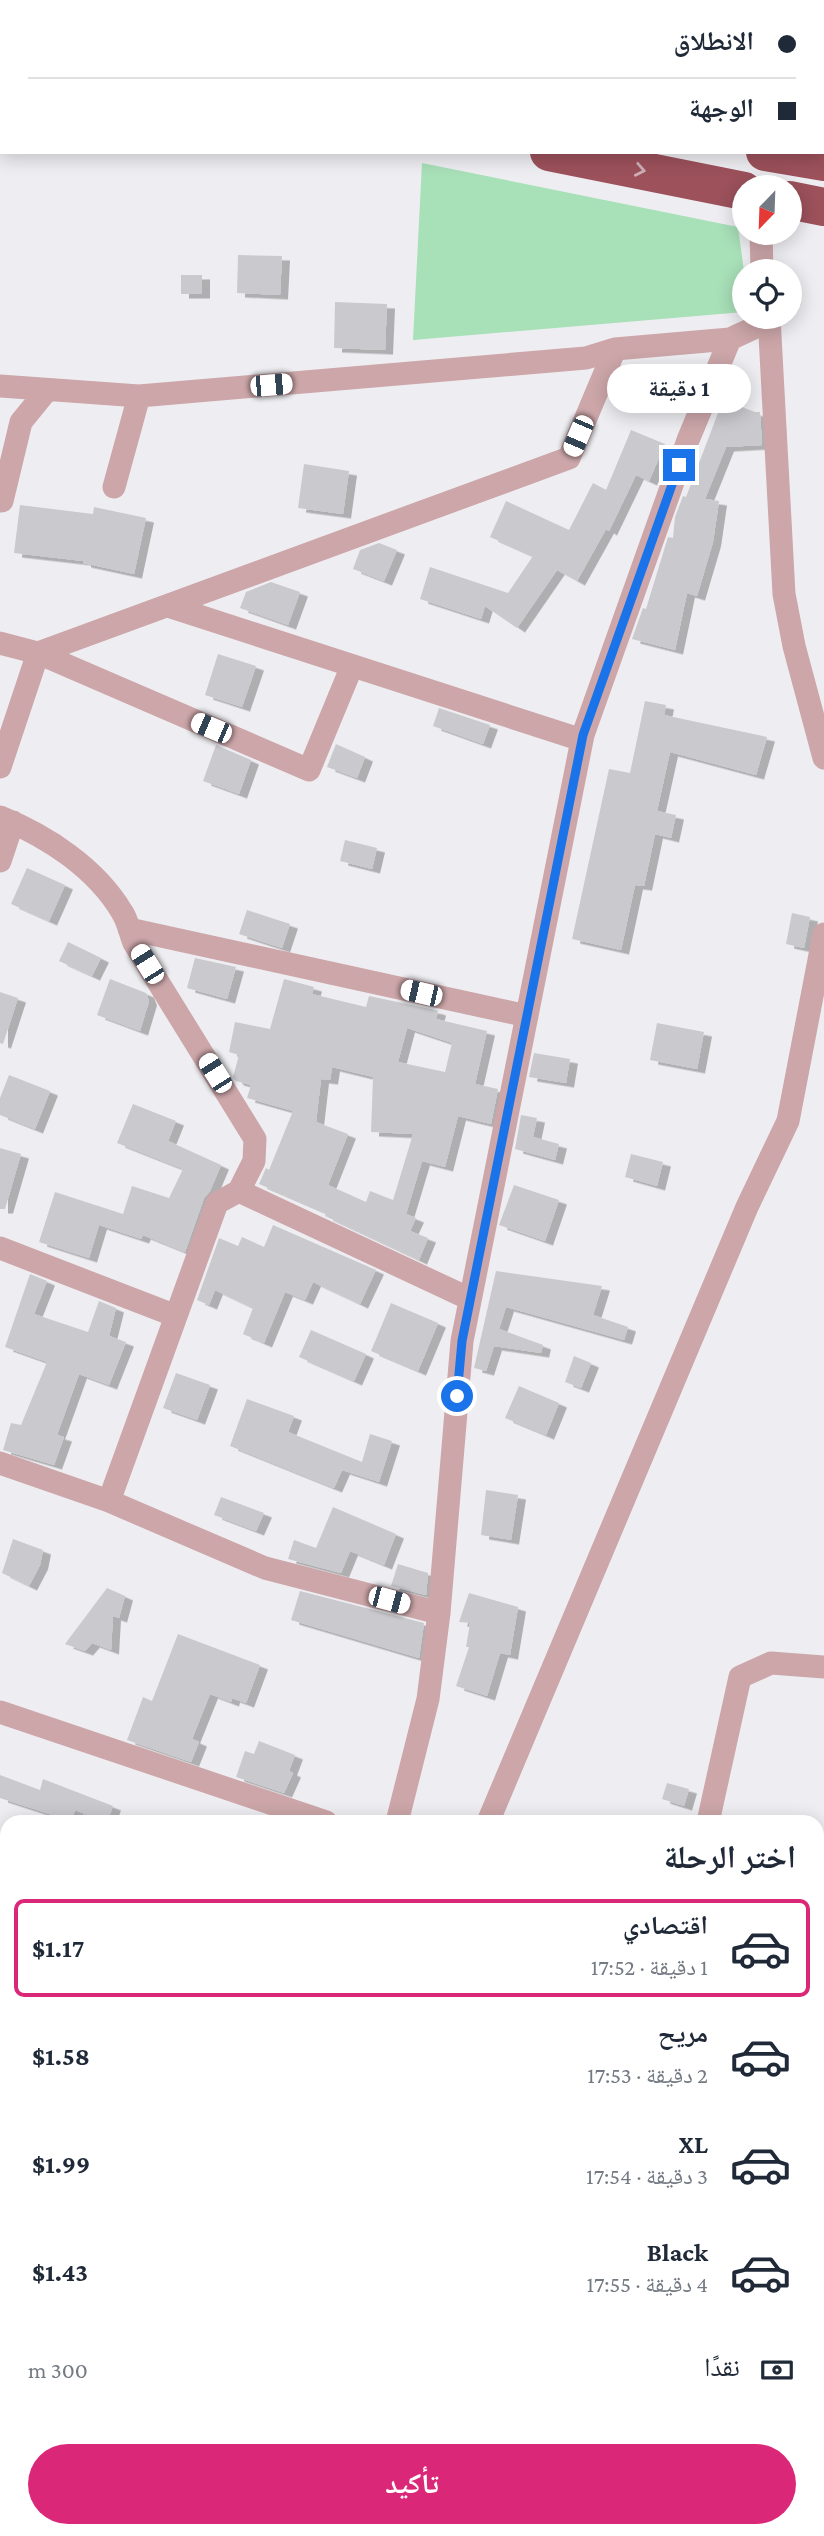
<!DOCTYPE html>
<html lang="ar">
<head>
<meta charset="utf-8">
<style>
	:root { --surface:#fff; --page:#f2f2f3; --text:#1f2937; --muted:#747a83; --line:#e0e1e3; --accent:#db2777 }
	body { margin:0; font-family:"Crimson Pro","Noto Naskh Arabic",serif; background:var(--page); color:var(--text); direction:rtl; height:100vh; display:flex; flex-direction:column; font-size:26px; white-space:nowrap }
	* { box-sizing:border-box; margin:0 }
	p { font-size:23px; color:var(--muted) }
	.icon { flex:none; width:38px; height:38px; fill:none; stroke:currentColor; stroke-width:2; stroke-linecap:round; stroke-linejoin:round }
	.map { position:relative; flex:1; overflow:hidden; direction:ltr }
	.sheet { position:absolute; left:0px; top:1815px; width:824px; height:723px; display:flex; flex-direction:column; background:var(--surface); border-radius:21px 21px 0 0; box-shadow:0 4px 18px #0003; direction:rtl }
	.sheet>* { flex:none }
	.guide { position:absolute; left:0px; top:0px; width:824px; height:154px; box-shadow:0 4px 18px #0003; direction:rtl; display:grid; align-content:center; height:154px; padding:0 28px; background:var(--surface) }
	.needle { width:46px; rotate:203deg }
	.tools { position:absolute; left:732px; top:175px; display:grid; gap:14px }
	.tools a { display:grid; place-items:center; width:70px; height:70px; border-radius:50%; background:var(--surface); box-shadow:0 4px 18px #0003; font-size:35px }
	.end { position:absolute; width:32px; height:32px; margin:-16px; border:9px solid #1a73e8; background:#fff; box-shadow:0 0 0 4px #fff }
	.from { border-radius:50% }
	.bubble { position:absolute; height:49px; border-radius:24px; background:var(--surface); box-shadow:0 4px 18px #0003; font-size:23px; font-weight:700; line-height:49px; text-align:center; direction:rtl }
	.car { position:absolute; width:21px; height:42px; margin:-21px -10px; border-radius:9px; box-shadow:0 0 5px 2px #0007; background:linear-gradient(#fff 24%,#345 0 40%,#fff 0 76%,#345 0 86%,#fff 0) }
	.guide b { display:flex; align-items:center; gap:24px; height:66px; font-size:26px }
	.guide b+b { border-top:2px solid var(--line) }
	.guide i { width:18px; height:18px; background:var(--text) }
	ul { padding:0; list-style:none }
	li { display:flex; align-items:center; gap:21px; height:98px; margin:0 14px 10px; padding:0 14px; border:4px solid transparent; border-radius:10px }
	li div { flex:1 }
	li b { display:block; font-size:26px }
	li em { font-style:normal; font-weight:700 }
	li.current { border-color:var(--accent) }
	li>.icon { width:63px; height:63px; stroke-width:1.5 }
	h2 { padding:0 28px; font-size:32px; line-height:84px }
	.pay { display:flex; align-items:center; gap:18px; height:77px; padding:0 28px; font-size:26px }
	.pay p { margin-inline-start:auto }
	.button { display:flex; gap:14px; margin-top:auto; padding:14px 28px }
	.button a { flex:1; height:80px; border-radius:42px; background:var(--accent); color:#fff; font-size:28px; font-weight:700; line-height:80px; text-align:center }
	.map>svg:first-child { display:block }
	.green { fill:#a8e0b8 }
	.building { fill:#cacace; fill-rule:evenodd; filter:url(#shadow) }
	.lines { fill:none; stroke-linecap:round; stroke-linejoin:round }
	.street { stroke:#cca6a9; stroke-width:23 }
	.secondary { stroke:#b98287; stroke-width:33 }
	.highway { stroke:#9c515b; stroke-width:38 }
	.oneway { stroke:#cdafb6 }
	.route { stroke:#1a73e8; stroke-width:9 }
</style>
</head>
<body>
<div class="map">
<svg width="824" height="2536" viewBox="0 0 824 2536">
	<defs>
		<filter id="shadow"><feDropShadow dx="8" dy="4.5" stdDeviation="0" flood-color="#0004"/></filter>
	</defs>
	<rect width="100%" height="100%" fill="#eeeef2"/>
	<!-- green -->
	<path class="green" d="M422 163 738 227 744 271V312L413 340Z"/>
	<!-- building -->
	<path class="building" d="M238 255 282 256 280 295 237 293Z
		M181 275H202V294H181Z
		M335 302 387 304 385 350 334 348Z
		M723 400 755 412H760L762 445 726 447 705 499 719 501 713 542 697 596 687 593 675 650 632 639 643 608 646 609 649 599 668 537 673 538 675 517 683 496 686 497Z
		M631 430 665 444 649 481 636 475 609 531 606 529 577 581 557 570 517 628 485 606 481 619 420 599 430 567 508 593 533 556 490 537 506 501 569 530 593 483 606 490Z
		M304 464 349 471 343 514 298 508Z
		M20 505 93 514 94 507 146 518 134 574 83 563V561L14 553Z
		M379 543 397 550 384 581 353 569 360 550Z
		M271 582 300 592 288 625 240 608 246 592Z
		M218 654 256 666 242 707 205 695Z
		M645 701 666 705 664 715 767 737 756 775 670 752 657 811 676 815 671 838 655 834 644 886 635 885 621 950 572 939 609 769 630 773Z
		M439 708 490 725 483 744 433 726Z
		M336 744 365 757 357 778 327 767Z
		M216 745 251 760 239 794 203 781Z
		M345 840 377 848 372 869 340 861Z
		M27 868 65 885 49 921 11 904Z
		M247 910 290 924 282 948 239 934Z
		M792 913 810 917 804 948 786 944Z
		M68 942 101 958 92 976 59 961Z
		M195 958 236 967 227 999 187 988Z
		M110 979 146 993 149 1001 140 1031 97 1015Z
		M284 979 314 987 312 994 366 1007 369 996 435 1010 438 1011 436 1019 487 1031 475 1084 498 1089 491 1124 458 1116 445 1167 422 1161 406 1214 416 1218 410 1231 428 1238 419 1260 325 1216 326 1213 259 1184 266 1168 269 1170 293 1111 247 1098 251 1085 236 1081 233 1077 239 1055 229 1052 235 1022 270 1029ZM407 1028 452 1043 445 1072 398 1062ZM332 1067 373 1077 371 1132 413 1134 393 1200 370 1191 366 1202 328 1185 348 1134 316 1122 321 1079 330 1080Z
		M0 992 18 998 3 1044 0 1043Z
		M657 1023 704 1032 697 1069 650 1060Z
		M534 1053 570 1059 566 1083 529 1077Z
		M9 1075 50 1091 35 1129 0 1115V1098Z
		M133 1104 176 1121 168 1141 221 1165 210 1191 204 1198 185 1252 143 1235 141 1239 99 1225 89 1258 39 1242 55 1192 123 1214 132 1186 169 1198 183 1169 117 1143Z
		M521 1115 537 1118 533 1137 559 1144 555 1160 515 1149Z
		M0 1148 21 1154 5 1209H0Z
		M631 1154 663 1162 657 1186 625 1177Z
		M514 1185 559 1200 545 1241 499 1225Z
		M273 1225 376 1270 360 1304 313 1282 305 1300 285 1292 264 1343 243 1334 253 1308 215 1290 209 1305 197 1300 219 1238 238 1246 242 1237 264 1247Z
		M496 1271 602 1286 593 1315 628 1327 624 1340 506 1307 499 1329 543 1345 541 1353 494 1346 486 1371 474 1368Z
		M30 1274 47 1281 34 1314 88 1332 99 1301 116 1308 109 1336 126 1342 109 1385 79 1374 57 1435 64 1437 54 1465 3 1450 11 1423 21 1425 47 1362 5 1347Z
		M391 1303 438 1323 418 1371 371 1351Z
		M311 1330 366 1354 354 1381 299 1357Z
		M574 1356 591 1363 581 1388 565 1382Z
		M176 1373 210 1385 197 1420 163 1408Z
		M519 1386 559 1403 546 1435 505 1418Z
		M247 1399 294 1416 288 1432 362 1462 370 1434 392 1441 379 1482 342 1470 334 1488 230 1446Z
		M486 1490 518 1495 511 1540 481 1535Z
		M221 1497 264 1513 256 1531 214 1515Z
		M333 1507 396 1534 384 1565 350 1551 341 1573 288 1559 294 1540 316 1548Z
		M13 1539 43 1550 40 1565 29 1586 2 1573Z
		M398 1564 428 1573 426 1595 391 1586Z
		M107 1588 125 1596 119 1618 113 1616 111 1650 92 1643 85 1651 65 1644Z
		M300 1591 424 1623 419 1658 291 1620Z
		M469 1593 518 1607 510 1655 500 1653 487 1696 456 1686 469 1647H466L470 1623 459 1622Z
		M178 1634 260 1665 246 1703 232 1698 231 1702 210 1694 192 1739 199 1742 191 1762 127 1740 143 1697 152 1701Z
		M259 1741 295 1755 289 1771 293 1773 284 1793 236 1777 245 1751 254 1754Z
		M0 1775 40 1790 43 1779 113 1806 107 1822 75 1810 71 1821 0 1798Z
		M667 1783 689 1789 684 1806 662 1799Z"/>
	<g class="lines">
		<!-- street -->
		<path class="street" d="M479 2 480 0
			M678 2 682 0
			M761 233 762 271
			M769 317 784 594 794 646 824 758
			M0 386 139 396 586 358 615 349 730 339 769 321
			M114 487 139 396
			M0 501H2L21 422 47 390
			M168 606 582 740
			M0 643 38 653 569 458 615 349
			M0 767 38 653 309 770 352 666
			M0 817C47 836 96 868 122 912 128 921 130 933 134 943L255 1139 254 1161 239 1191
			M0 861 13 822
			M129 929 527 1016
			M0 1248 176 1316
			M0 1463 109 1501 265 1568 439 1613
			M109 1501 217 1203 239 1191 470 1299
			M0 1712 326 1822
			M397 1822 428 1699 439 1613 462 1341 583 735 688 440 730 339
			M488 1822 747 1207 788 1121 824 934
			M708 1822 740 1677 771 1663 824 1667
			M0 1959 7 1961
			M128 2536 129 2530
			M215 2536 217 2530
			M424 2536 429 2530"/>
		<!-- secondary -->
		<path class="secondary" d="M330 2 332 0"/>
		<!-- highway -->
		<path class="highway" d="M0 58H2
			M0 88H2
			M549 152 744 191
			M765 152 824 162
			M789 200 824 207"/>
	</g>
	<!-- one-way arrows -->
	<defs><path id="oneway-chevron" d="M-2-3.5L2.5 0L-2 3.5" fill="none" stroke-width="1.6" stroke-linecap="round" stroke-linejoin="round" transform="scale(1.75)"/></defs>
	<use class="oneway" href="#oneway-chevron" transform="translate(640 170) rotate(11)"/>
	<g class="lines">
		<!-- route -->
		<path class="route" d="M457 1396 462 1341 583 735 679 465"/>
	</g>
</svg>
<div class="tools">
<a><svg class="needle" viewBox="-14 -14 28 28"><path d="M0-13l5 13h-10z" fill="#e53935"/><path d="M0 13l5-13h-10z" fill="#747a83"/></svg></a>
<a><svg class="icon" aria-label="locate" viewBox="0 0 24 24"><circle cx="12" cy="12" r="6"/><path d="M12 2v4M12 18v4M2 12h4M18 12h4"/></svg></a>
</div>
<i class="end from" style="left:457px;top:1396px"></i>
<i class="end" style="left:679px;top:465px"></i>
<div class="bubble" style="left:607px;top:364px;width:144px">1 دقيقة</div>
<i class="car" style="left:271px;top:385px;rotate:85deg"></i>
<i class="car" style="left:578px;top:436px;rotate:203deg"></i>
<i class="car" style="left:211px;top:728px;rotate:293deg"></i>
<i class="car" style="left:147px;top:964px;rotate:328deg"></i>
<i class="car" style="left:421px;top:993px;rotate:283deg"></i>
<i class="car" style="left:215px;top:1073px;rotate:328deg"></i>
<i class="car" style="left:389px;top:1600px;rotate:105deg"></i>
<div class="guide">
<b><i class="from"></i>الانطلاق</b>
<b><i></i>الوجهة</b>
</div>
<section class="sheet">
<h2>اختر الرحلة</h2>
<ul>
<li class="current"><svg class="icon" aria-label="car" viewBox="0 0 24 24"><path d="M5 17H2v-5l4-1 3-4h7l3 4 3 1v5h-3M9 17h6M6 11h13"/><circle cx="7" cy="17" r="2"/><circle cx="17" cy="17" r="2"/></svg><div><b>اقتصادي</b><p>1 دقيقة · 17:52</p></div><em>$1.17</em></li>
<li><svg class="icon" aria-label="car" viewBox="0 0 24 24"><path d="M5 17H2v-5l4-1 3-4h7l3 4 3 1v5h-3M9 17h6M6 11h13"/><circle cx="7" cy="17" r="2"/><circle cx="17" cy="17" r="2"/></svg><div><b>مريح</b><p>2 دقيقة · 17:53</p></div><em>$1.58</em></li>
<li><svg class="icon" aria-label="car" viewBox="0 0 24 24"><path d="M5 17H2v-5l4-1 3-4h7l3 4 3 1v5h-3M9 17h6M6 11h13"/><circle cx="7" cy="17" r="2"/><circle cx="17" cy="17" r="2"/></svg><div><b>XL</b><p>3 دقيقة · 17:54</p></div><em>$1.99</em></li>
<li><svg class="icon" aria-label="car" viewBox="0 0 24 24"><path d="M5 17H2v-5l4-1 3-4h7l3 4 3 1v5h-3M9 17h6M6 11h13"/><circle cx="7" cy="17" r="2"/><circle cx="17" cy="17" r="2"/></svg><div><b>Black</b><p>4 دقيقة · 17:55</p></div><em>$1.43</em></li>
</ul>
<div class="pay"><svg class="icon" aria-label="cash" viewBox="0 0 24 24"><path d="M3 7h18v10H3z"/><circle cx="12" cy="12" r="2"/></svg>نقدًا<p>300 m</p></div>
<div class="button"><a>تأكيد</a></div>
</section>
</div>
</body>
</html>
